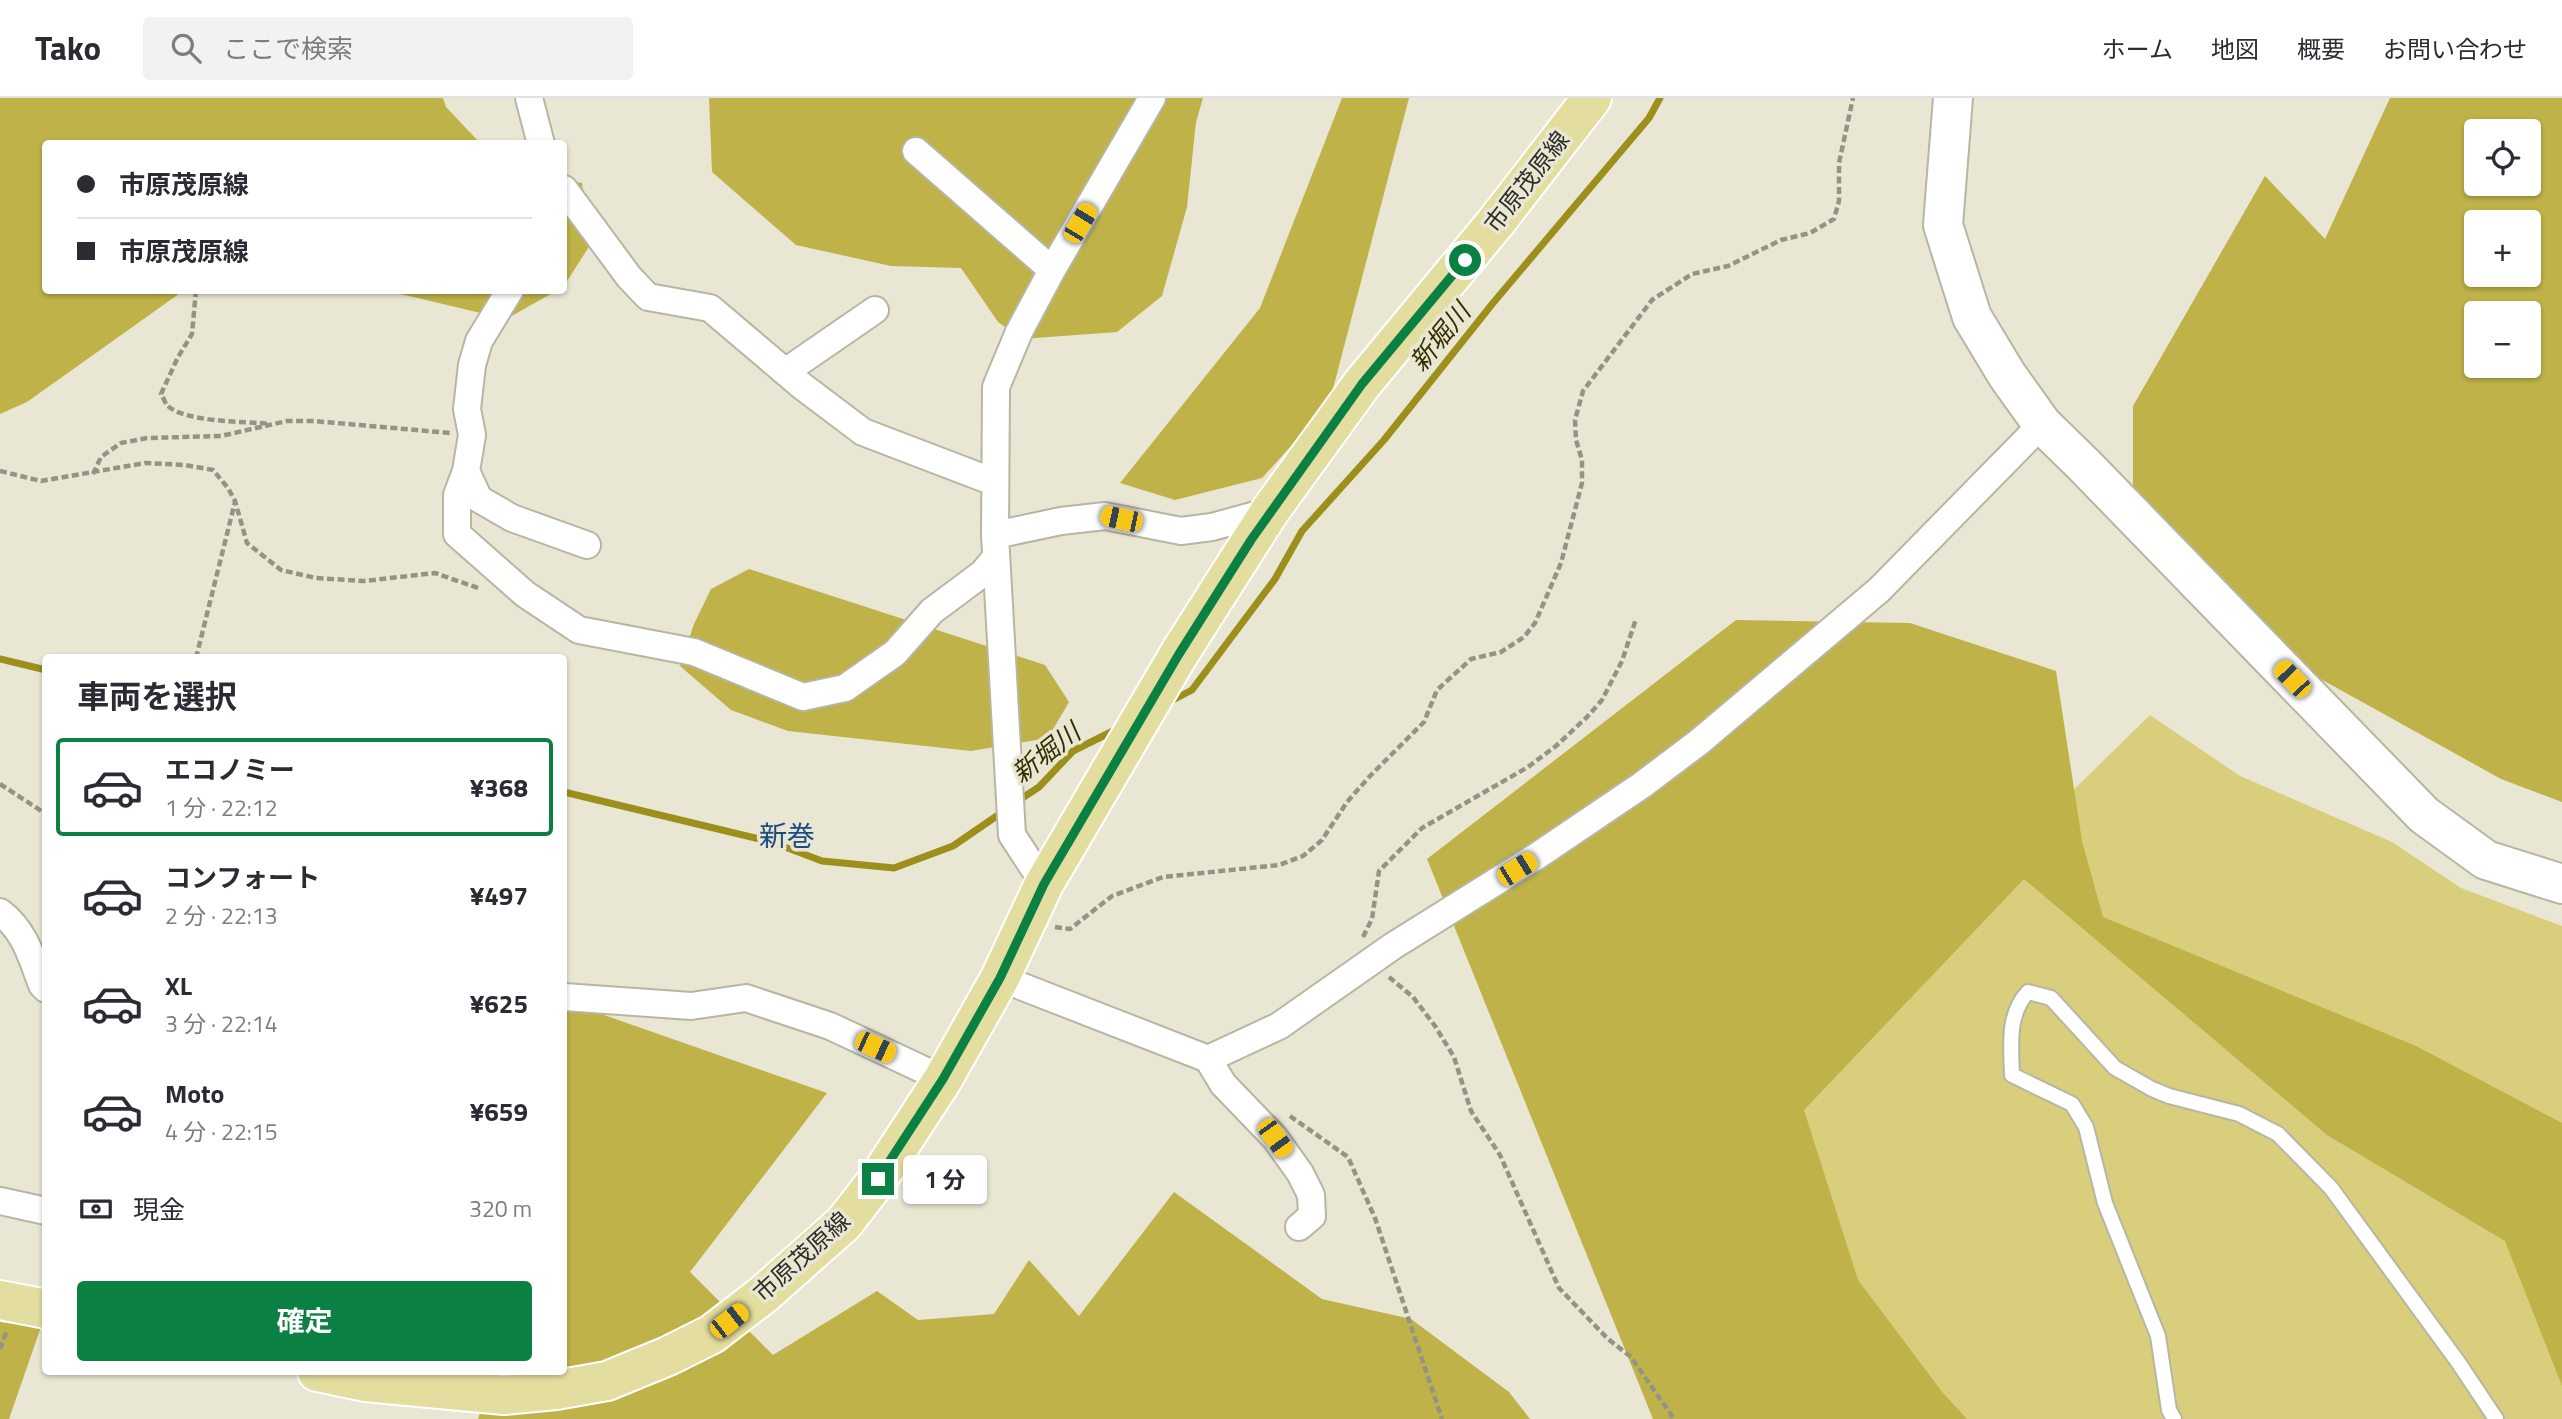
<!DOCTYPE html>
<html lang="ja">
<head>
<meta charset="utf-8">
<style>
	:root { --surface:#fff; --page:#f2f2f3; --text:#2b2b33; --muted:#7c7c81; --line:#e1e1e2; --accent:#0b8043 }
	body { margin:0; font-family:"Titillium Web","Noto Sans JP",sans-serif; background:var(--page); color:var(--text); height:100vh; display:flex; flex-direction:column; font-size:26px; white-space:nowrap }
	* { box-sizing:border-box; margin:0 }
	p { font-size:23px; color:var(--muted) }
	.icon { flex:none; width:38px; height:38px; fill:none; stroke:currentColor; stroke-width:2; stroke-linecap:round; stroke-linejoin:round }
	.map { position:relative; flex:1; overflow:hidden }
	.sheet { position:absolute; left:42px; top:556px; width:525px; height:721px; display:flex; flex-direction:column; background:var(--surface); border-radius:7px; box-shadow:0 2px 5px #0004 }
	.sheet>* { flex:none }
	.hud { position:absolute; left:42px; top:42px; width:525px; height:154px; border-radius:7px; box-shadow:0 2px 5px #0004; display:grid; align-content:center; height:154px; padding:0 35px; background:var(--surface) }
	.tools { position:absolute; left:2464px; top:21px; display:grid; gap:14px }
	.tools a { display:grid; place-items:center; width:77px; height:77px; border-radius:7px; background:var(--surface); box-shadow:0 2px 5px #0004; font-size:35px }
	.end { position:absolute; width:32px; height:32px; margin:-16px; border:9px solid #0b8043; background:#fff; box-shadow:0 0 0 4px #fff }
	.from { border-radius:50% }
	.bubble { position:absolute; height:49px; border-radius:7px; background:var(--surface); box-shadow:0 2px 5px #0004; font-size:23px; font-weight:700; line-height:49px; text-align:center }
	.car { position:absolute; width:21px; height:42px; margin:-21px -10px; border-radius:9px; box-shadow:0 0 5px 2px #0007; background:linear-gradient(#f5c518 24%,#345 0 40%,#f5c518 0 76%,#345 0 86%,#f5c518 0) }
	.hud b { display:flex; align-items:center; gap:24px; height:66px; font-size:26px }
	.hud b+b { border-top:2px solid var(--line) }
	.hud i { width:18px; height:18px; background:var(--text) }
	ul { padding:0; list-style:none }
	li { display:flex; align-items:center; gap:21px; height:98px; margin:0 14px 10px; padding:0 21px; border:4px solid transparent; border-radius:7px }
	li div { flex:1 }
	li b { display:block; font-size:26px }
	li em { font-style:normal; font-weight:700 }
	li.selected { border-color:var(--accent) }
	li>.icon { width:63px; height:63px; stroke-width:1.5 }
	h2 { padding:0 35px; font-size:32px; line-height:84px }
	.pay { display:flex; align-items:center; gap:18px; height:77px; padding:0 35px; font-size:26px }
	.pay p { margin-inline-start:auto }
	.action { display:flex; gap:14px; margin-top:auto; padding:14px 35px }
	.action a { flex:1; height:80px; border-radius:7px; background:var(--accent); color:#fff; font-size:28px; font-weight:700; line-height:80px; text-align:center }
	header { display:flex; align-items:center; gap:42px; box-sizing:border-box; height:98px; padding:0 35px; background:var(--surface); border-bottom:2px solid var(--line) }
	header strong { font-size:33px }
	nav { display:flex; gap:38px; margin-inline-start:auto; font-size:24px }
	.search { width:490px; height:63px; background:var(--page); display:flex; align-items:center; gap:18px; box-sizing:border-box; padding:0 24px; border-radius:7px; color:var(--muted); font-size:26px }
	.map>svg:first-child { display:block }
	.green { fill:#d8ce7c }
	.forest { fill:#beb248; fill-rule:evenodd }
	.lines { fill:none; stroke-linecap:round; stroke-linejoin:round }
	.stream { stroke:#9c8f1b; stroke-width:7 }
	.lane-casing { stroke:#b7b6a3; stroke-width:18 }
	.street-casing { stroke:#b7b6a3; stroke-width:30 }
	.secondary-casing { stroke:#b7b6a3; stroke-width:42 }
	.primary-casing { stroke:#fff; stroke-width:42 }
	.path { stroke:#959385; stroke-width:4.5; stroke-dasharray:7 3.5; stroke-linecap:butt }
	.lane { stroke:#fff; stroke-width:14 }
	.street { stroke:#fff; stroke-width:26 }
	.secondary { stroke:#fff; stroke-width:38 }
	.primary { stroke:#e3dd9f; stroke-width:38 }
	.route { stroke:#0b8043; stroke-width:9 }
	.labels { text-anchor:middle; stroke-width:7; stroke-linejoin:round; paint-order:stroke }
	.street-label { font-size:24px; fill:#2d2c25; stroke:#e9e7d3 }
	.water-label { font-size:26px; font-style:italic; fill:#342f00; stroke:#e9e7d3 }
	.quarter-label { font-size:28px; fill:#1d4c7f; stroke:#e9e7d3 }
</style>
</head>
<body>
<header>
<strong>Tako</strong>
<div class="search"><svg class="icon" aria-label="search" viewBox="0 0 24 24"><circle cx="10" cy="10" r="6"/><path d="M15 15l6 6"/></svg>ここで検索</div>
<nav><a>ホーム</a><a>地図</a><a>概要</a><a>お問い合わせ</a></nav>
</header>
<div class="map">
<svg width="2562" height="1321" viewBox="0 0 2562 1321">
	<rect width="100%" height="100%" fill="#e9e7d3"/>
	<!-- green -->
	<path class="green" d="M2150 617 2240 678 2392 744 2461 790 2562 828V1321H1835L1689 1069Z"/>
	<!-- forest -->
	<path class="forest" d="M0 0H443L446 9 480 45 46 46V192L183 193 27 304 0 316Z
		M709 0H1203L1196 24 1187 109 1162 198 1117 234 1022 241 998 224 961 170 891 168 796 147 712 74Z
		M1342 0H1409L1329 306 1262 380 1175 402 1120 385 1260 210Z
		M2390 0H2562V704L2501 681 2274 555 2133 394V308L2265 78 2325 141ZM2476 33H2529V86H2476ZM2476 124H2529V177H2476ZM2476 215H2529V268H2476Z
		M564 81 582 85 590 147 564 188Z
		M388 193H556L506 221Z
		M749 471 1045 567 1069 604 1048 640 971 653 788 633 731 612 680 568 694 526 711 491Z
		M1736 522 1910 525 2056 573 2082 743 2103 819 2416 948 2562 1025V1288L2505 1143 2327 1037 2024 781 1804 1012 1858 1182 1943 1295 1967 1321H1653L1427 761Z
		M564 903 827 995 690 1174 773 1257 877 1193 918 1222 994 1216 1029 1162 1079 1218 1174 1094 1322 1201 1411 1221 1509 1294 1530 1321H478L493 1274H564Z
		M0 1224 41 1229 9 1321H0Z"/>
	<g class="lines">
		<!-- stream -->
		<path class="stream" d="M0 561 46 572
			M1167 605 1192 592 1275 481 1302 433 1384 342 1493 205 1649 20 1660 0
			M564 694 772 744 822 763 894 770 953 748 1004 713
			M1016 704 1039 689 1073 653 1119 630"/>
		<defs>
			<path id="lane" d="M2174 1321 2169 1312 2158 1238 2105 1105 2086 1029 2072 1006 2012 977C2011 949 2007 916 2028 894L2051 900 2115 970 2152 991 2169 998 2239 1016 2278 1036 2331 1090 2458 1264 2496 1321"/>
			<path id="street" d="M529 0 541 46
				M916 53 1052 172
				M564 91 629 179 648 199 710 210 802 288 863 334 994 384
				M510 192 479 243 472 267 467 311 472 337 466 373 457 397V436L525 496 579 532 694 554 803 599 845 590 895 555 932 513 983 475 996 459
				M785 274 875 212
				M466 373 479 401 512 420 587 447
				M995 437 1061 423 1105 418 1181 433 1212 429 1270 413
				M1044 786 1012 737 995 437 996 289 1019 234 1052 172 1152 0
				M0 814C25 833 31 858 42 887L46 891
				M1000 880 1208 961 1223 986 1275 1040 1300 1075 1311 1097 1312 1118 1299 1129
				M564 899 691 908 746 900 830 928 943 981
				M1208 961 1279 928 1393 848 1537 758 1642 687 1699 644 1879 492 2042 326
				M0 1103 46 1113"/>
			<path id="secondary" d="M1953 0 1943 127 1972 219 2007 277 2042 326 2084 367 2424 717 2486 762 2562 786"/>
			<path id="primary" d="M0 1202 46 1211
				M317 1274 365 1284 504 1297 556 1292 607 1283 668 1258 712 1236 764 1196 844 1125 878 1081 943 981 1000 880 1044 786 1179 556 1270 413 1362 286 1496 124 1592 0"/>
		</defs>
		<!-- lane casing -->
		<use href="#lane" class="lane-casing"/>
		<!-- street casing -->
		<use href="#street" class="street-casing"/>
		<!-- secondary casing -->
		<use href="#secondary" class="secondary-casing"/>
		<!-- primary casing -->
		<use href="#primary" class="primary-casing"/>
		<!-- path -->
		<path class="path" d="M196 192 192 236 178 259 161 296C162 297 166 306 166 306 182 325 245 323 270 326
			M0 373 41 383 145 365 185 367 213 372 228 390 235 403 247 445 281 472 316 480 364 483 435 475 481 491
			M93 376 101 359 121 345 147 340 221 338 287 323H314L450 335
			M196 560 235 404
			M0 686 46 716
			M1055 829 1070 831 1112 798 1163 779 1279 767 1303 758 1322 742 1347 704 1370 678 1424 624 1437 592 1471 561 1501 554 1524 539 1535 525 1561 465 1582 385V362L1576 342 1575 322 1583 293 1652 202 1692 176 1728 168 1781 142 1810 135 1834 121 1839 103V65L1853 0
			M1363 839 1372 821 1379 773 1422 730 1528 669 1556 648 1587 619 1602 602 1622 563 1636 521
			M1389 879 1413 899 1435 928 1454 959 1471 1013 1500 1057 1559 1190 1608 1241 1631 1259 1674 1321
			M1290 1018 1348 1059 1375 1120 1442 1321
			M0 1251 7 1232"/>
		<!-- lane -->
		<use href="#lane" class="lane"/>
		<!-- street -->
		<use href="#street" class="street"/>
		<!-- secondary -->
		<use href="#secondary" class="secondary"/>
		<!-- primary -->
		<use href="#primary" class="primary"/>
	</g>
	<g class="lines">
		<!-- route -->
		<path class="route" d="M878 1081 943 981 1000 880 1044 786 1179 556 1251 442 1362 286 1465 162"/>
	</g>
	<g class="labels">
		<!-- street labels -->
		<g class="street-label">
			<text transform="translate(1527 84) rotate(-52)" y="8">市原茂原線</text>
			<text transform="translate(802 1159) rotate(-42)" y="8">市原茂原線</text>
		</g>
		<!-- water labels -->
		<g class="water-label">
			<text transform="translate(1440 239) rotate(-51)" y="9">新堀川</text>
			<text transform="translate(1046 655) rotate(-38)" y="9">新堀川</text>
		</g>
		<!-- quarter labels -->
		<g class="quarter-label">
			<text x="787" y="748">新巻</text>
		</g>
	</g>
</svg>
<div class="tools">
<a><svg class="icon" aria-label="locate" viewBox="0 0 24 24"><circle cx="12" cy="12" r="6"/><path d="M12 2v4M12 18v4M2 12h4M18 12h4"/></svg></a>
<a>+</a>
<a>−</a>
</div>
<i class="end from" style="left:1465px;top:162px"></i>
<i class="end" style="left:878px;top:1081px"></i>
<div class="bubble" style="left:903px;top:1057px;width:84px">1 分</div>
<i class="car" style="left:1080px;top:125px;rotate:31deg"></i>
<i class="car" style="left:1121px;top:421px;rotate:282deg"></i>
<i class="car" style="left:2292px;top:581px;rotate:316deg"></i>
<i class="car" style="left:1517px;top:771px;rotate:58deg"></i>
<i class="car" style="left:875px;top:949px;rotate:115deg"></i>
<i class="car" style="left:1275px;top:1040px;rotate:144deg"></i>
<i class="car" style="left:729px;top:1223px;rotate:52deg"></i>
<div class="hud">
<b><i class="from"></i>市原茂原線</b>
<b><i></i>市原茂原線</b>
</div>
<section class="sheet">
<h2>車両を選択</h2>
<ul>
<li class="selected"><svg class="icon" aria-label="car" viewBox="0 0 24 24"><path d="M5 17H2v-5l4-1 3-4h7l3 4 3 1v5h-3M9 17h6M6 11h13"/><circle cx="7" cy="17" r="2"/><circle cx="17" cy="17" r="2"/></svg><div><b>エコノミー</b><p>1 分 · 22:12</p></div><em>¥368</em></li>
<li><svg class="icon" aria-label="car" viewBox="0 0 24 24"><path d="M5 17H2v-5l4-1 3-4h7l3 4 3 1v5h-3M9 17h6M6 11h13"/><circle cx="7" cy="17" r="2"/><circle cx="17" cy="17" r="2"/></svg><div><b>コンフォート</b><p>2 分 · 22:13</p></div><em>¥497</em></li>
<li><svg class="icon" aria-label="car" viewBox="0 0 24 24"><path d="M5 17H2v-5l4-1 3-4h7l3 4 3 1v5h-3M9 17h6M6 11h13"/><circle cx="7" cy="17" r="2"/><circle cx="17" cy="17" r="2"/></svg><div><b>XL</b><p>3 分 · 22:14</p></div><em>¥625</em></li>
<li><svg class="icon" aria-label="car" viewBox="0 0 24 24"><path d="M5 17H2v-5l4-1 3-4h7l3 4 3 1v5h-3M9 17h6M6 11h13"/><circle cx="7" cy="17" r="2"/><circle cx="17" cy="17" r="2"/></svg><div><b>Moto</b><p>4 分 · 22:15</p></div><em>¥659</em></li>
</ul>
<div class="pay"><svg class="icon" aria-label="cash" viewBox="0 0 24 24"><path d="M3 7h18v10H3z"/><circle cx="12" cy="12" r="2"/></svg>現金<p>320 m</p></div>
<div class="action"><a>確定</a></div>
</section>
</div>
</body>
</html>
